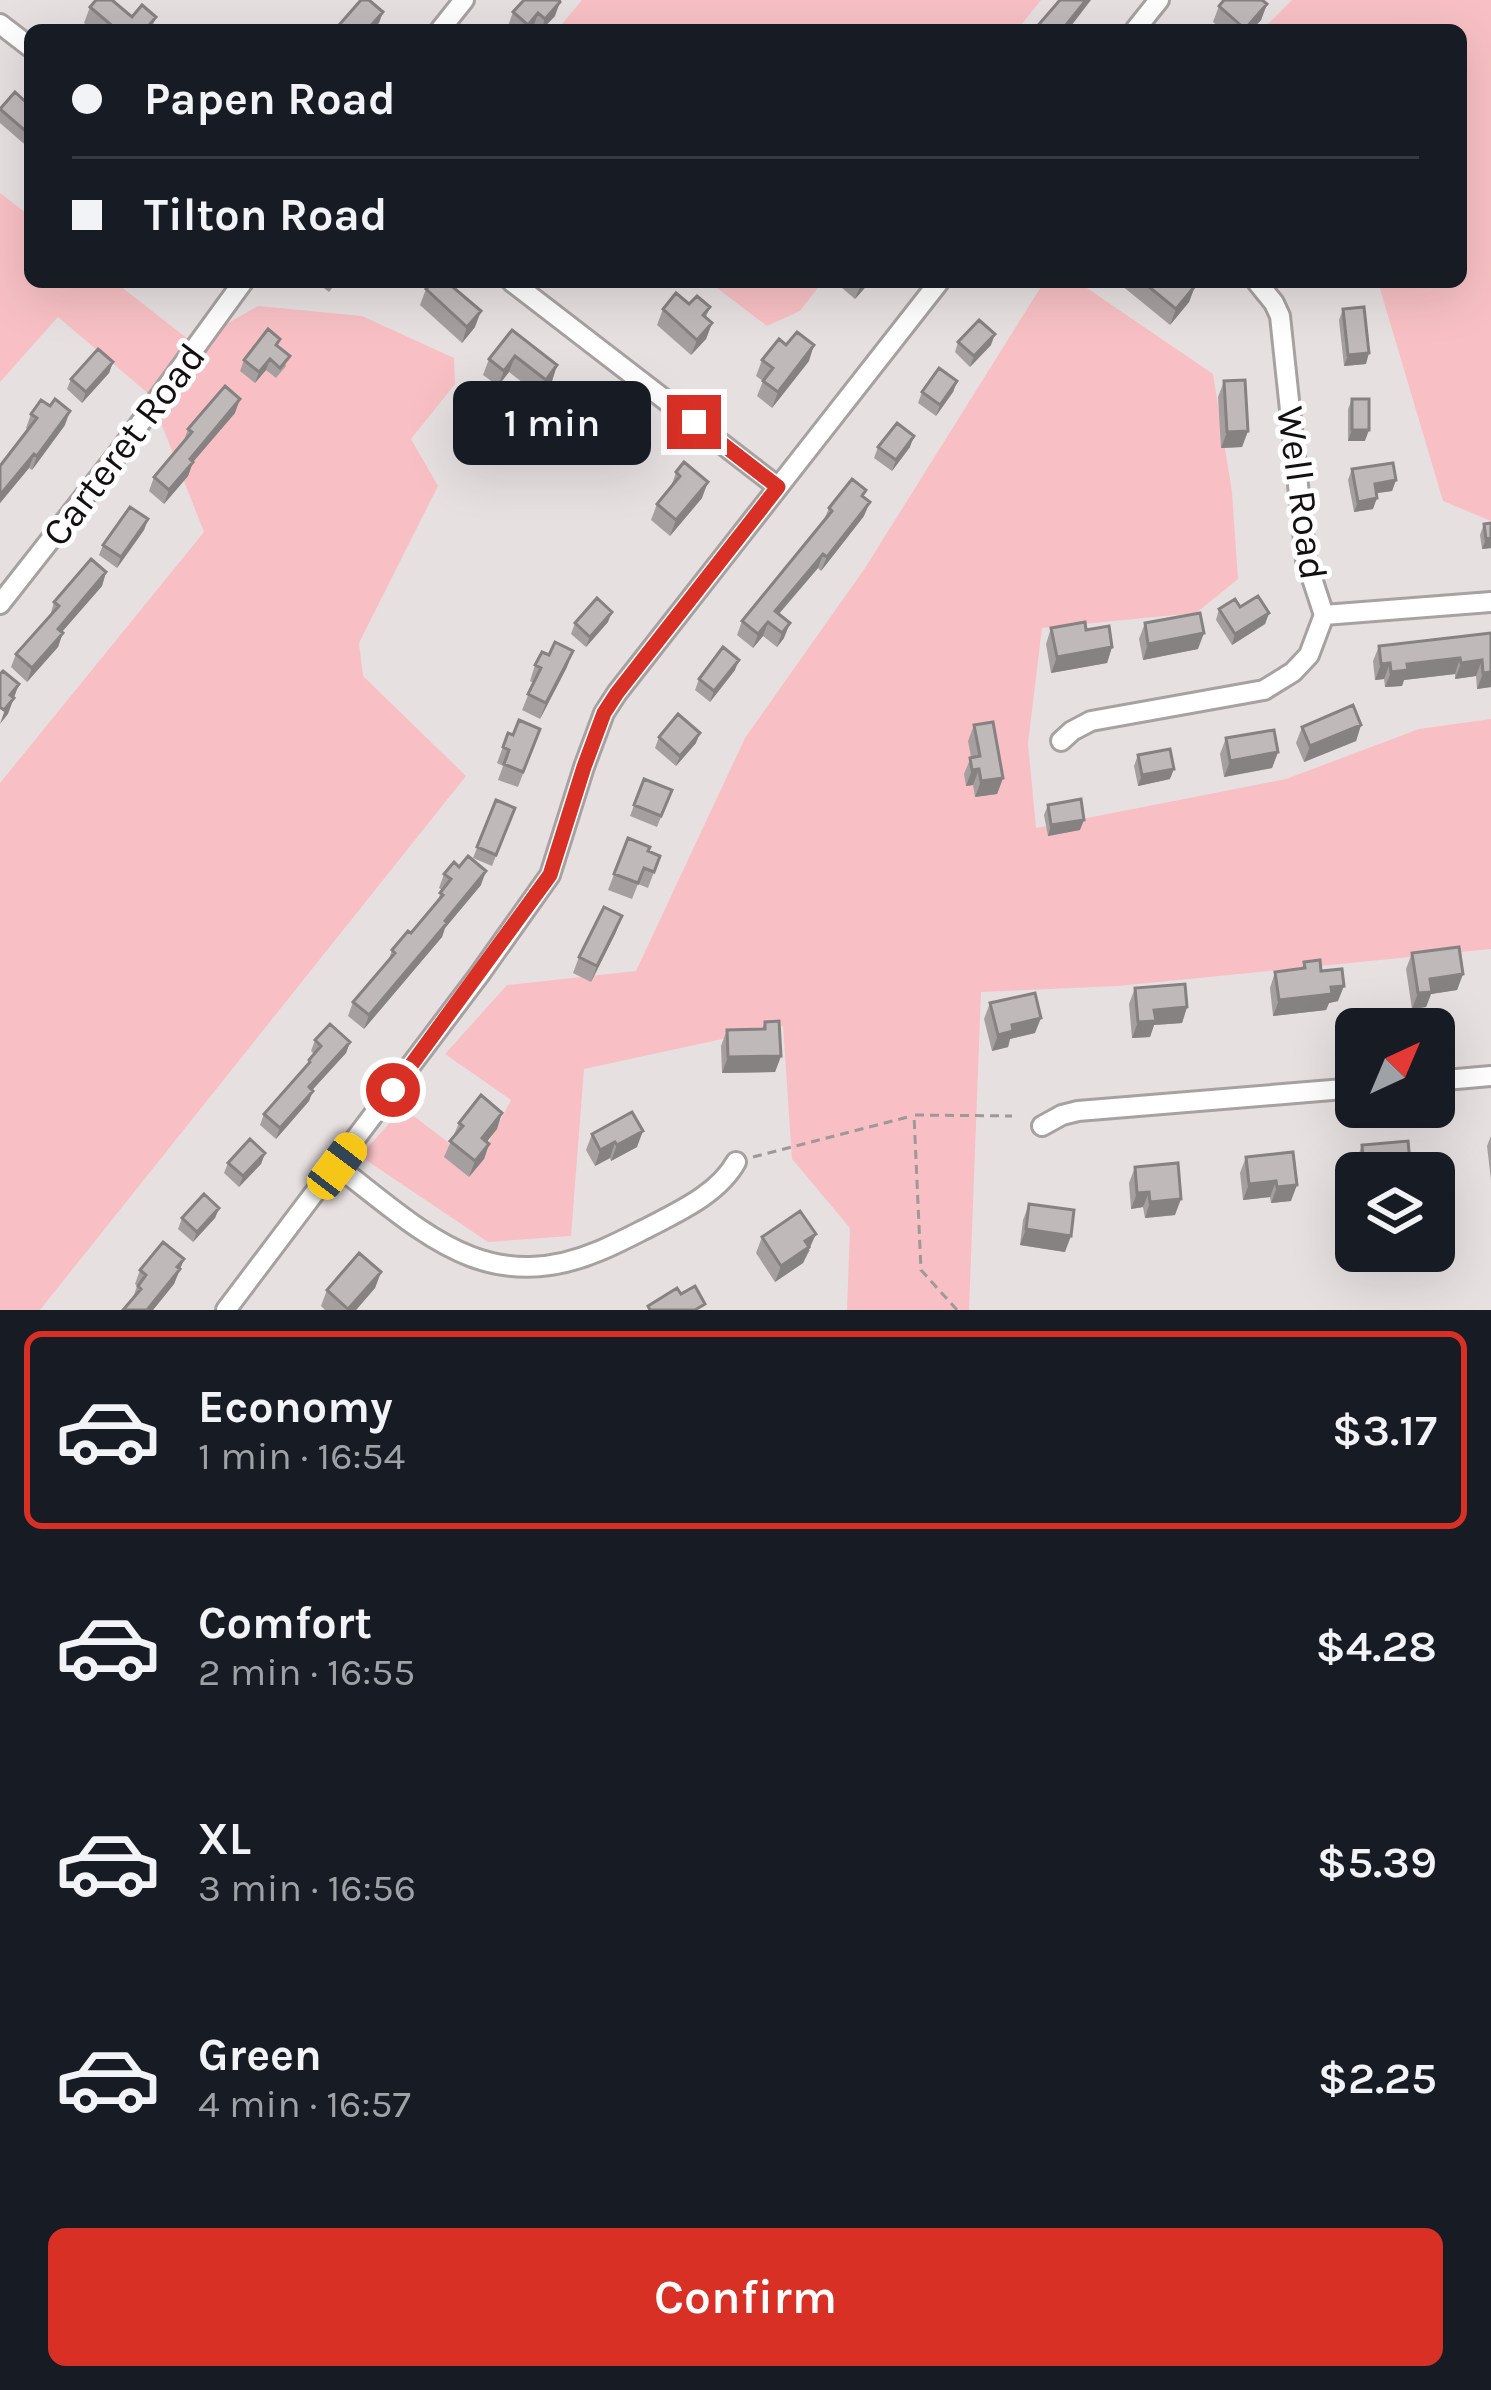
<!DOCTYPE html>
<html lang="en">
<head>
<meta charset="utf-8">
<style>
	:root { --surface:#171b24; --page:#242831; --text:#f1f3f6; --muted:#9ea1a6; --line:#363941; --accent:#d93025 }
	body { margin:0; font-family:Karla,sans-serif; background:var(--page); color:var(--text); height:100vh; display:flex; flex-direction:column; font-size:45px; white-space:nowrap }
	* { box-sizing:border-box; margin:0 }
	p { font-size:39px; color:var(--muted) }
	.icon { flex:none; width:66px; height:66px; fill:none; stroke:currentColor; stroke-width:2; stroke-linecap:round; stroke-linejoin:round }
	.map { position:relative; height:1310px; overflow:hidden }
	.panel { display:flex; flex-direction:column; background:var(--surface); flex:1 }
	.panel>* { flex:none }
	.hud { position:absolute; left:24px; top:24px; width:1443px; height:264px; border-radius:18px; box-shadow:0 12px 48px #0002; display:grid; align-content:center; height:264px; padding:0 48px; background:var(--surface) }
	.needle { width:78px; rotate:44deg }
	.tools { position:absolute; left:1335px; top:1008px; display:grid; gap:24px }
	.tools a { display:grid; place-items:center; width:120px; height:120px; border-radius:18px; background:var(--surface); box-shadow:0 12px 48px #0002; font-size:60px }
	.end { position:absolute; width:54px; height:54px; margin:-27px; border:15px solid #d93025; background:#fff; box-shadow:0 0 0 6px #fff }
	.from { border-radius:50% }
	.bubble { position:absolute; height:84px; border-radius:18px; background:var(--surface); box-shadow:0 12px 48px #0002; font-size:39px; font-weight:600; line-height:84px; text-align:center }
	.car { position:absolute; width:36px; height:72px; margin:-36px -18px; border-radius:15px; box-shadow:0 0 9px 3px #0007; background:linear-gradient(#f5c518 24%,#345 0 40%,#f5c518 0 76%,#345 0 86%,#f5c518 0) }
	.hud b { display:flex; align-items:center; gap:42px; height:114px; font-size:45px }
	.hud b+b { border-top:3px solid var(--line) }
	.hud i { width:30px; height:30px; background:var(--text) }
	ul { padding:21px 0 0; list-style:none }
	li { display:flex; align-items:center; gap:36px; height:198px; margin:0 24px 18px; padding:0 24px; border:6px solid transparent; border-radius:18px }
	li div { flex:1 }
	li b { display:block; font-size:45px }
	li em { font-style:normal; font-weight:600 }
	li.current { border-color:var(--accent) }
	li>.icon { width:108px; height:108px; stroke-width:1.5 }
	.button { display:flex; gap:24px; margin-top:auto; padding:24px 48px }
	.button a { flex:1; height:138px; border-radius:18px; background:var(--accent); color:#fff; font-size:48px; font-weight:600; line-height:138px; text-align:center }
	.map>svg:first-child { display:block }
	.green { fill:#f8c0c4 }
	.lines { fill:none; stroke-linecap:round; stroke-linejoin:round }
	.minor-casing { stroke:#a8a1a1; stroke-width:24 }
	.path { stroke:#9e9898; stroke-width:3; stroke-dasharray:9 6; stroke-linecap:butt }
	.minor { stroke:#fff; stroke-width:18 }
	.wall { fill:#a59f9f }
	.shaded-wall { fill:#868282 }
	.building { fill:#c0b9b9; stroke:#868282; stroke-width:3 }
	.route { stroke:#d93025; stroke-width:15 }
	.labels { text-anchor:middle; stroke-width:10; stroke-linejoin:round; paint-order:stroke }
	.street-label { font-size:39px; fill:#131010; stroke:#fff }
</style>
</head>
<body>
<div class="map">
<svg width="1491" height="1310" viewBox="0 0 1491 1310">
	<rect width="100%" height="100%" fill="#e7e0e0"/>
	<!-- green -->
	<path class="green" d="M582 0H1041L1017 30H557Z
		M1292 0H1491V521L1443 501 1378 282H1461V30H1262Z
		M0 193 30 216V282H115L193 343 258 306 362 316 454 358 455 384 411 439 438 486 359 643 363 676 466 776 40 1310H0V783L204 532 150 395 58 317 0 382Z
		M709 282H822L800 311 767 326Z
		M1044 282H1078L1213 374 1232 492 1238 579 1196 613 1042 628 1028 743 1036 828 1286 779 1419 729 1491 719V949L1118 986 981 992 969 1310H847L850 1228 792 1159 783 1026 584 1069 571 1236 488 1242 360 1156 403 1108 477 1164 511 1100 445 1054 507 985 636 971 745 738 865 568Z"/>
	<g class="lines">
		<defs>
			<path id="minor" d="M0 24 30 47
				M440 30 464 0
				M1135 30 1159 0
				M512 282 778 487
				M1257 282 1274 303 1280 316 1306 560 1324 615 1491 602
				M0 604 117 455 243 282
				M1061 741 1072 731 1091 721 1264 690 1293 672 1309 655 1324 615
				M1434 1081 1491 1076
				M1042 1126 1062 1115 1078 1111 1356 1088
				M337 1166C421 1230 485 1299 599 1251 616 1244 633 1235 649 1227 680 1211 719 1193 736 1162
				M226 1310 479 975 550 875 584 767 604 713 617 693 939 282"/>
		</defs>
		<!-- minor casing -->
		<use href="#minor" class="minor-casing"/>
		<!-- path -->
		<path class="path" d="M753 1157 912 1116
			M957 1310 921 1270 914 1115 1012 1116"/>
		<!-- minor -->
		<use href="#minor" class="minor"/>
	</g>
	<!-- wall -->
	<path class="wall" d="M1267 4 1261 20 1252 30H1223L1213 22 1219 6Z
		M90 7 132 17H156L151 30H93L84 23Z
		M513 12 555 16 542 30H536L533 28 531 30H512L508 26Z
		M30 106V149L0 123V109Z
		M316 282H337L329 292Z
		M835 282H870L855 299Z
		M1123 282H1190L1195 286 1189 302 1170 325 1121 285Z
		M426 289 475 327 462 343 420 305Z
		M689 304 710 307 706 317 712 323 706 339 691 355 657 325 663 309Z
		M1343 309 1366 364 1344 366 1339 320Z
		M512 330 557 365 552 381 540 396 509 372 498 386 483 375 489 359Z
		M958 342 991 345 970 367 955 352Z
		M278 346 286 366 276 378 266 370 255 383 240 371 244 360Z
		M762 360 809 361 772 408 757 396 763 381 756 376Z
		M113 362 109 373 82 403 67 389 71 379Z
		M957 381 953 392 936 416 918 403 922 392Z
		M1224 381 1248 431 1242 447 1221 448 1218 397Z
		M1352 399 1365 441H1348V409Z
		M476 402 494 405 484 417 474 407Z
		M580 410 624 437 611 454 604 449 600 454 588 445 591 438 574 425Z
		M235 413 193 462 188 476 164 504 149 491 154 477 183 443 188 429Z
		M31 414 65 425 32 470 29 468 0 503V466L28 430 26 428Z
		M878 447H910L892 471 874 458Z
		M1352 469 1396 480 1392 491 1376 493 1373 509 1354 512 1348 480Z
		M676 472 702 498 670 536 651 520 657 504 671 487Z
		M864 497V516L821 571 818 568 779 614 784 638 777 647 763 636 753 648 737 635 742 621 824 520 829 508Z
		M148 519 144 530 117 568 99 555 103 545Z
		M1484 524 1491 548 1482 549 1480 535Z
		M106 572 102 586 62 632 58 647 27 682 11 667 16 654 50 616 54 602Z
		M1240 607 1269 613 1265 624 1232 645 1216 620 1219 609Z
		M608 622 586 647 571 634 575 623Z
		M1145 623 1198 649 1143 660 1139 639Z
		M1051 628 1086 630 1112 647 1107 663 1051 673 1046 644Z
		M1491 633V687L1477 689 1476 676 1455 679V674L1404 680 1402 686 1385 687 1384 679 1375 680 1373 661 1379 646Z
		M535 665 567 667 540 719 522 710 533 683 530 681Z
		M735 670 710 702 695 690 699 679Z
		M974 725 1003 778 997 794 975 797 973 785 966 786 964 774 971 757 968 741Z
		M1361 725 1356 741 1304 762 1296 743 1302 727Z
		M540 729 518 787 498 780 503 766 497 763 508 733 513 735Z
		M659 737 696 743 676 766 655 748Z
		M1226 738 1278 752 1272 768 1224 777 1220 754Z
		M1138 755 1170 779 1138 786 1134 766Z
		M644 779 672 790 657 827 630 816Z
		M496 800 515 808 492 866 473 858Z
		M1048 805 1080 830 1048 836 1044 815Z
		M628 838 648 851 660 856 648 888 638 884 632 899 608 890Z
		M444 874 481 885 445 928 442 937 364 1029 348 1016 353 1002 388 962 392 950 411 933 436 904 442 890 439 888Z
		M616 932 591 982 573 973 579 957Z
		M1412 953 1463 974 1457 990 1431 994 1426 1007 1412 1009 1406 969Z
		M1304 962 1321 971 1338 1001 1329 1003 1326 1010 1273 1016 1270 988 1275 972 1302 969Z
		M1135 988 1187 1007 1182 1023 1154 1025 1150 1037 1132 1038 1129 1004Z
		M990 1003 1035 1033 1010 1039 1008 1047 992 1051 984 1019Z
		M765 1022 781 1056 775 1072 722 1073 721 1046 727 1030 762 1029Z
		M315 1040 350 1042 346 1053 312 1090 309 1101 276 1139 260 1125 264 1114 306 1067 314 1054 311 1051Z
		M459 1123 497 1129 487 1141 489 1144 484 1159 469 1177 444 1157Z
		M592 1134 637 1147 611 1161 610 1158 595 1166 586 1150Z
		M1491 1136V1180L1487 1146Z
		M1362 1145 1411 1173H1357L1356 1161Z
		M1293 1152 1291 1201 1271 1203 1270 1197 1243 1200 1240 1173 1246 1157Z
		M265 1153 261 1164 239 1187 224 1173 228 1163Z
		M1135 1167 1175 1215 1145 1218 1143 1207 1131 1209 1129 1183Z
		M1029 1204 1065 1252 1020 1245 1023 1220Z
		M219 1208 215 1218 193 1242 178 1229 182 1218Z
		M762 1237 810 1250 803 1263 775 1282 756 1253Z
		M184 1259 174 1284 153 1310H123L133 1298 137 1286 135 1284 140 1270Z
		M381 1272 375 1288 356 1310H325L321 1306 327 1290Z"/>
	<!-- shaded-wall -->
	<path class="shaded-wall" d="M1086 0H1091L1068 30H1062Z
		M560 2 555 16 541 30 545 19Z
		M1267 4 1261 20 1252 30H1244Z
		M383 12 379 23 373 30H367Z
		M538 13 533 28 531 30H526Z
		M862 282H870L855 299Z
		M1195 286 1189 302 1170 325 1176 309Z
		M481 311 475 327 462 343 467 327Z
		M712 323 706 339 691 355 697 340Z
		M995 334 991 345 970 367 974 356Z
		M814 345 809 361 772 408 778 392Z
		M1369 353 1366 364 1344 366 1348 355Z
		M515 356 509 372 498 386 504 371Z
		M270 359 266 370 255 383 259 372Z
		M113 362 109 373 82 403 86 392Z
		M557 365 552 381 540 396 546 380Z
		M957 381 953 392 936 416 940 405Z
		M240 399 235 413 193 462 188 476 164 504 169 490 190 459Z
		M70 411 65 425 32 470 37 456Z
		M630 421 624 437 611 454 617 438Z
		M1352 430H1369L1365 441H1348Z
		M1248 431 1242 447 1221 448 1227 432Z
		M914 436 910 447 892 471 896 460Z
		M34 454 29 468 0 503V495Z
		M1396 480 1392 491 1371 494 1375 484Z
		M708 482 702 498 670 536 676 520Z
		M1377 498 1373 509 1354 512 1358 502Z
		M870 502 864 516 821 571 827 557Z
		M148 519 144 530 117 568 121 557Z
		M1491 538V548L1482 549 1486 539Z
		M823 554 818 568 769 625 775 611Z
		M106 572 102 586 53 642 58 629Z
		M612 612 608 622 586 647 590 637Z
		M1269 613 1265 624 1232 645 1235 634Z
		M768 622 763 636 753 648 758 634Z
		M790 623 784 638 777 647 782 633Z
		M63 633 58 647 27 682 32 668Z
		M1204 633 1198 649 1143 660 1148 644Z
		M1112 647 1107 663 1051 673 1057 657Z
		M573 651 567 667 540 719 546 703Z
		M1460 658 1455 674 1404 680 1402 686 1385 687 1391 672 1407 664Z
		M739 660 735 670 710 702 714 691Z
		M1482 660 1476 676 1455 679 1461 663Z
		M1390 663 1384 679 1375 680 1381 664Z
		M1491 672V687L1477 689 1483 673Z
		M19 684 8 714 0 724 10 695Z
		M1361 725 1356 741 1304 762 1310 746Z
		M700 733 696 743 676 766 680 756Z
		M1278 752 1272 768 1224 777 1230 761Z
		M979 769 973 785 966 786 972 770Z
		M1174 769 1170 779 1138 786 1142 775Z
		M1003 778 997 794 975 797 981 781Z
		M1084 820 1080 830 1048 836 1051 825Z
		M486 871 481 885 445 928 442 937 364 1029 369 1015Z
		M622 916 616 932 591 982 597 966Z
		M1463 974 1457 990 1431 994 1426 1007 1412 1009 1418 993 1430 979Z
		M1344 986 1338 1001 1329 1003 1326 1010 1273 1016 1279 1000Z
		M1187 1007 1182 1023 1154 1025 1150 1037 1132 1038 1138 1022 1154 1010Z
		M1041 1018 1035 1033 1010 1039 1008 1047 992 1051 998 1035 1012 1025Z
		M350 1042 346 1053 305 1098 309 1087Z
		M781 1056 775 1072 722 1073 728 1057Z
		M313 1091 309 1101 276 1139 280 1128Z
		M502 1113 497 1129 477 1154 482 1138Z
		M643 1131 637 1147 611 1161 617 1145Z
		M615 1142 610 1158 595 1166 600 1150Z
		M489 1144 484 1159 469 1177 475 1161Z
		M265 1153 261 1164 239 1187 243 1176Z
		M1399 1167 1397 1173H1364V1170Z
		M1276 1181 1270 1197 1243 1200 1249 1184Z
		M1297 1185 1291 1201 1271 1203 1277 1187Z
		M1149 1192 1143 1207 1131 1209 1137 1193Z
		M1181 1199 1175 1215 1145 1218 1150 1202Z
		M219 1208 215 1218 193 1242 197 1232Z
		M1026 1229 1071 1236 1065 1252 1020 1245Z
		M816 1234 803 1263 775 1282 781 1266 805 1241Z
		M184 1259 174 1284 153 1310H147Z
		M381 1272 375 1288 356 1310H348Z"/>
	<!-- building -->
	<path class="building" d="M96 0H112L132 17 142 5 156 17 145 30H117L90 7Z
		M361 0H369L383 12 367 30H345L339 25Z
		M524 0H559L560 2 545 19 538 13 528 25 513 12Z
		M1060 0H1086L1062 30H1034Z
		M1224 0H1262L1267 4 1245 29 1219 6Z
		M15 92 30 106V135L0 109Z
		M432 282H447L481 311 467 327 426 289Z
		M1143 282H1190L1195 286 1176 309Z
		M676 293 689 304 697 296 710 307 703 315 712 323 697 340 663 309Z
		M1364 307 1369 353 1348 355 1343 309Z
		M979 320 995 334 974 356 958 342Z
		M268 329 280 339 276 345 290 356 280 368 270 359 259 372 244 360Z
		M512 330 557 365 546 380 515 356 504 371 489 359Z
		M797 332 814 345 778 392 763 381 773 368 762 360 779 339 786 345Z
		M98 349 113 362 86 392 71 379Z
		M939 368 957 381 940 405 922 392Z
		M1245 380 1248 431 1227 432 1224 381Z
		M225 386 240 399 190 459 193 462 169 490 154 477 192 432 188 429Z
		M486 390 496 400 486 411 476 402Z
		M592 393 630 421 617 438 610 433 606 439 594 429 598 423 580 410Z
		M55 399 70 411 37 456 34 454 0 495V466L37 418 31 414 41 400 50 406Z
		M1352 399H1369V430H1352Z
		M897 423 914 436 896 460 878 447Z
		M684 462 708 482 676 520 657 504 680 476 676 472Z
		M1393 463 1396 480 1375 484 1377 498 1358 502 1352 469Z
		M852 479 866 490 862 496 870 502 827 557 823 554 775 611 790 623 782 633 768 622 758 634 742 621 832 511 829 508Z
		M130 507 148 519 121 557 103 545Z
		M1491 523V538L1486 539 1484 524Z
		M91 559 106 572 58 629 63 633 32 668 16 654 59 606 54 602Z
		M1258 596 1269 613 1235 634 1219 609 1235 599 1240 607Z
		M597 598 612 612 590 637 575 623Z
		M1200 613 1204 633 1148 644 1145 623Z
		M1085 622 1086 630 1109 626 1112 647 1057 657 1051 628Z
		M1491 633V672L1483 673 1482 660 1461 663 1460 658 1407 664 1408 670 1391 672 1390 663 1381 664 1379 646Z
		M555 642 573 651 546 703 528 694 541 668 535 665 542 652 549 655Z
		M723 647 739 660 714 691 699 679Z
		M3 671 19 684 10 695 14 698 4 710 0 707V674Z
		M1353 705 1361 725 1310 746 1302 727Z
		M678 714 700 733 680 756 659 737Z
		M519 720 540 729 523 772 504 764 509 750 503 747 508 733 513 735Z
		M993 722 1003 778 981 781 979 769 972 770 970 758 980 756 974 725Z
		M1274 730 1278 752 1230 761 1226 738Z
		M1170 749 1174 769 1142 775 1138 755Z
		M644 779 672 790 661 816 634 805Z
		M1081 799 1084 820 1051 825 1048 805Z
		M496 800 515 808 496 855 477 847Z
		M628 838 650 847 648 851 660 856 654 872 644 868 638 883 614 874Z
		M468 856 486 871 445 921 447 923 369 1015 353 1002 395 953 392 950 408 931 411 933 443 895 440 893 451 879 444 874 454 862 459 867Z
		M604 907 622 916 597 966 579 957Z
		M1459 947 1463 974 1430 979 1432 992 1418 993 1412 953Z
		M1320 960 1321 971 1342 969 1344 986 1331 987 1332 994 1279 1000 1275 972 1305 968 1304 962Z
		M1185 984 1187 1007 1154 1010 1156 1021 1138 1022 1135 988Z
		M1035 993 1041 1018 1012 1025 1013 1031 998 1035 990 1003Z
		M779 1021 781 1056 728 1057 727 1030 765 1029V1022Z
		M330 1024 350 1042 309 1087 313 1091 280 1128 264 1114 310 1062 309 1060 321 1046 315 1040Z
		M481 1095 502 1113 482 1138 489 1144 475 1161 450 1141 463 1126 459 1123Z
		M632 1112 643 1131 617 1145 615 1142 600 1150 592 1134Z
		M250 1139 265 1153 243 1176 228 1163Z
		M1408 1141 1411 1172 1399 1173V1167L1364 1170 1362 1145Z
		M1293 1152 1297 1185 1277 1187 1276 1181 1249 1184 1246 1157Z
		M1178 1163 1181 1199 1150 1202 1149 1192 1137 1193 1135 1167Z
		M204 1194 219 1208 197 1232 182 1218Z
		M1029 1204 1074 1210 1071 1236 1026 1229Z
		M800 1211 816 1234 805 1241 809 1247 781 1266 762 1237Z
		M163 1242 184 1259 177 1267 180 1269 147 1310H123L141 1289 138 1286 146 1275 140 1270Z
		M359 1253 381 1272 348 1309 327 1290Z
		M695 1286 705 1304 695 1310H650L648 1306 677 1288 681 1294Z"/>
	<g class="lines">
		<!-- route -->
		<path class="route" d="M393 1090 550 875 584 767 604 713 617 693 778 487 694 422"/>
	</g>
	<g class="labels">
		<!-- street labels -->
		<g class="street-label">
			<text transform="translate(123 444) rotate(-53)" y="14">Carteret Road</text>
			<text transform="translate(1303 493) rotate(82)" y="14">Well Road</text>
		</g>
	</g>
</svg>
<div class="tools">
<a><svg class="needle" viewBox="-14 -14 28 28"><path d="M0-13l5 13h-10z" fill="#e53935"/><path d="M0 13l5-13h-10z" fill="#9ea1a6"/></svg></a>
<a><svg class="icon" aria-label="layers" viewBox="0 0 24 24"><path d="M12 4l9 5-9 5-9-5zM3 14l9 5 9-5"/></svg></a>
</div>
<i class="end from" style="left:393px;top:1090px"></i>
<i class="end" style="left:694px;top:422px"></i>
<div class="bubble" style="left:453px;top:381px;width:198px">1 min</div>
<i class="car" style="left:337px;top:1166px;rotate:37deg"></i>
<div class="hud">
<b><i class="from"></i>Papen Road</b>
<b><i></i>Tilton Road</b>
</div>
</div>
<section class="panel">
<ul>
<li class="current"><svg class="icon" aria-label="car" viewBox="0 0 24 24"><path d="M5 17H2v-5l4-1 3-4h7l3 4 3 1v5h-3M9 17h6M6 11h13"/><circle cx="7" cy="17" r="2"/><circle cx="17" cy="17" r="2"/></svg><div><b>Economy</b><p>1 min · 16:54</p></div><em>$3.17</em></li>
<li><svg class="icon" aria-label="car" viewBox="0 0 24 24"><path d="M5 17H2v-5l4-1 3-4h7l3 4 3 1v5h-3M9 17h6M6 11h13"/><circle cx="7" cy="17" r="2"/><circle cx="17" cy="17" r="2"/></svg><div><b>Comfort</b><p>2 min · 16:55</p></div><em>$4.28</em></li>
<li><svg class="icon" aria-label="car" viewBox="0 0 24 24"><path d="M5 17H2v-5l4-1 3-4h7l3 4 3 1v5h-3M9 17h6M6 11h13"/><circle cx="7" cy="17" r="2"/><circle cx="17" cy="17" r="2"/></svg><div><b>XL</b><p>3 min · 16:56</p></div><em>$5.39</em></li>
<li><svg class="icon" aria-label="car" viewBox="0 0 24 24"><path d="M5 17H2v-5l4-1 3-4h7l3 4 3 1v5h-3M9 17h6M6 11h13"/><circle cx="7" cy="17" r="2"/><circle cx="17" cy="17" r="2"/></svg><div><b>Green</b><p>4 min · 16:57</p></div><em>$2.25</em></li>
</ul>
<div class="button"><a>Confirm</a></div>
</section>
</body>
</html>
